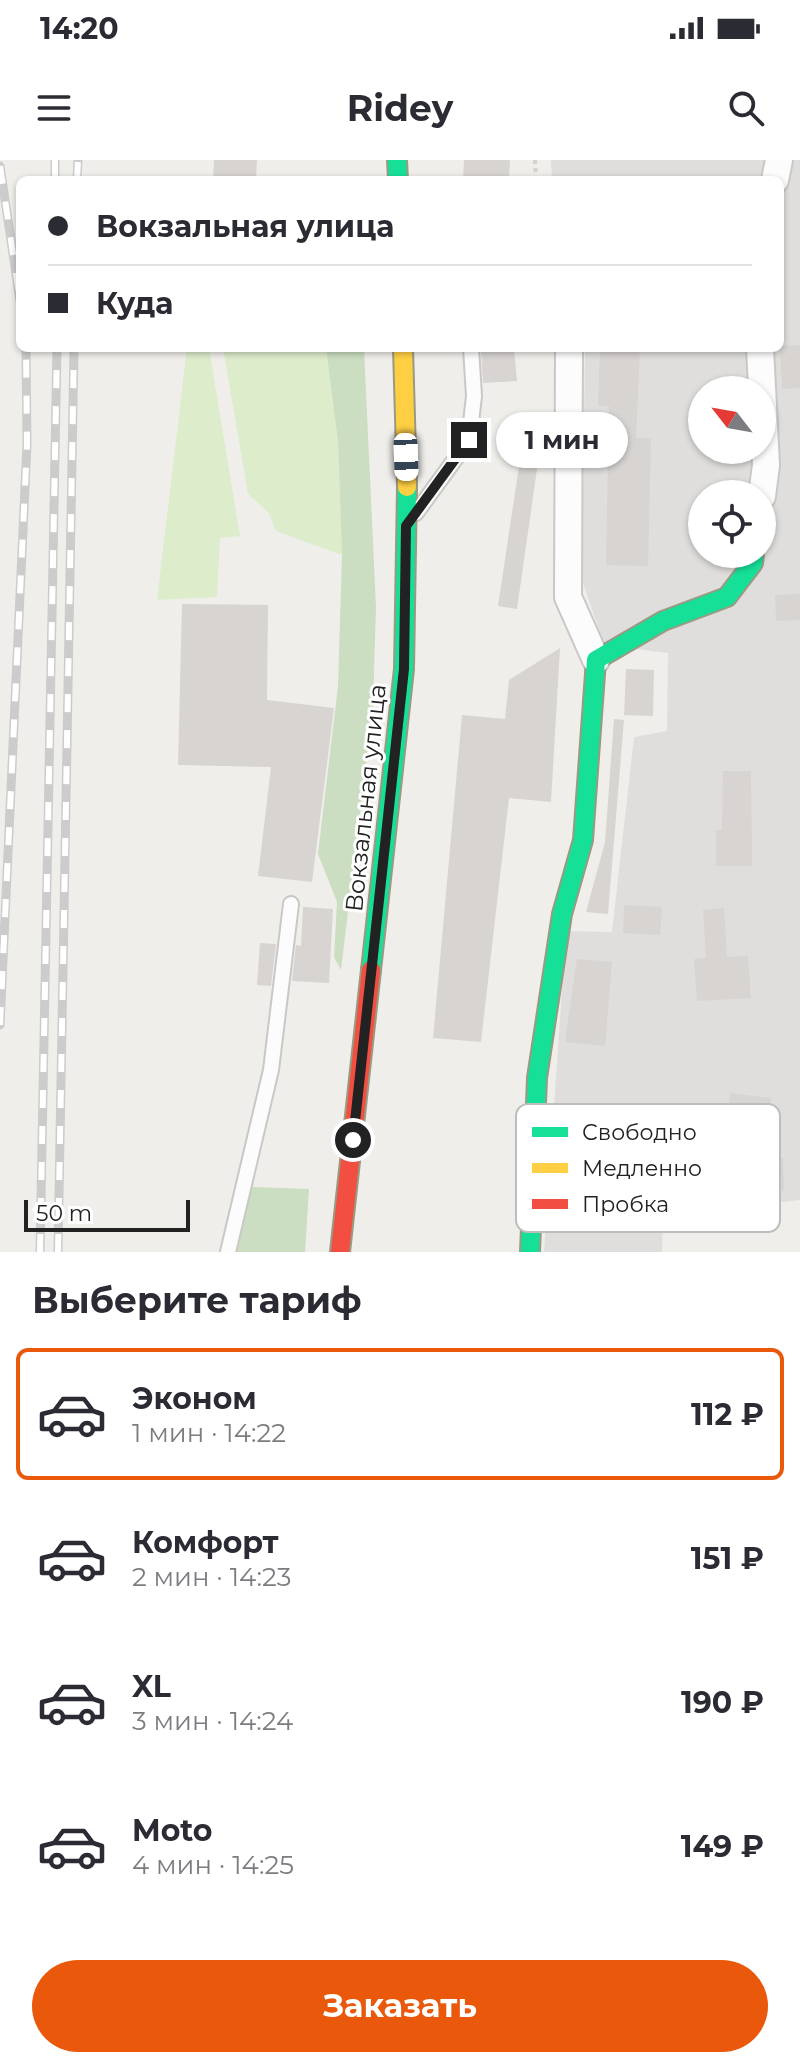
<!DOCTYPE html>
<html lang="ru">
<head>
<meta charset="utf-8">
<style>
	:root { --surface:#fff; --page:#f2f2f3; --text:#2b2b33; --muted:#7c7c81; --line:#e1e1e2; --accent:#ea580c }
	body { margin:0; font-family:Montserrat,sans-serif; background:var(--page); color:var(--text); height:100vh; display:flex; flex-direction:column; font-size:30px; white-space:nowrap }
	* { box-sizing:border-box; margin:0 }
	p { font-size:26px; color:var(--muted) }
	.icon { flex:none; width:44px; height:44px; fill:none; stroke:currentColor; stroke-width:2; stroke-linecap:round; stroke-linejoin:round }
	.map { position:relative; height:1092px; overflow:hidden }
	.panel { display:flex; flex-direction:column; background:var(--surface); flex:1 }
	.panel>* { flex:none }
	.hud { position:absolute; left:16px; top:16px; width:768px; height:176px; border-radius:12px; box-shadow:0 2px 6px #0004; display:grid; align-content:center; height:176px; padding:0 32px; background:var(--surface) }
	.needle { width:52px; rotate:301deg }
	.controls { position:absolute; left:688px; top:216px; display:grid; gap:16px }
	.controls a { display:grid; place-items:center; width:88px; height:88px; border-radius:50%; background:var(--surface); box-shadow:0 2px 6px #0004; font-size:40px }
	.scale { position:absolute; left:24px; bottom:20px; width:166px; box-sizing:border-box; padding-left:8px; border:4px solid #222; border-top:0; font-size:22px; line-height:28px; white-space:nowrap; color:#222; -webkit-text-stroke:6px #fff; paint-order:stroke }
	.end { position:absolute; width:36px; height:36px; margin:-18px; border:10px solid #222; background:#fff; box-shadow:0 0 0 4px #fff }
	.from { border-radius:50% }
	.bubble { position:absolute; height:56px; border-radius:28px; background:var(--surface); box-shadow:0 2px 6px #0004; font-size:26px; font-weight:700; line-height:56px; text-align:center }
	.car { position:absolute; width:24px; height:48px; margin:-24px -12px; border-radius:10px; box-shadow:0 0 6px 2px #0007; background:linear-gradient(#fff 24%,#345 0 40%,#fff 0 76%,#345 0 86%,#fff 0) }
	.hud b { display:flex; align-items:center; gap:28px; height:76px; font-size:30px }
	.hud b+b { border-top:2px solid var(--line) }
	.hud i { width:20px; height:20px; background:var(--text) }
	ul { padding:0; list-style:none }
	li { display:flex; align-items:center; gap:24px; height:132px; margin:0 16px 12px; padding:0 16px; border:4px solid transparent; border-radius:12px }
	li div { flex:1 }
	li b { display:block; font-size:30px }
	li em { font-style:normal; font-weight:700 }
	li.on { border-color:var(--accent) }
	li>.icon { width:72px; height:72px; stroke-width:1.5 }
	h2 { padding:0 32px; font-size:36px; line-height:96px }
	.cta { display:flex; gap:16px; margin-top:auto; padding:16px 32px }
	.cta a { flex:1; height:92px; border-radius:48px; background:var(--accent); color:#fff; font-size:32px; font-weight:700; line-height:92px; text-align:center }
	.status { display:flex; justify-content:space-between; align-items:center; height:56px; padding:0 40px; background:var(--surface); direction:ltr }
	.status svg { height:22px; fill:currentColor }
	header { display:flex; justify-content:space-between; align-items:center; height:104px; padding:0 32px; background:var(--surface); font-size:36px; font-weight:700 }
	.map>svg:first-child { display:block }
	.residential { fill:#dfdedc; fill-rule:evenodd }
	.grass { fill:#ddeccb }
	.forest { fill:#cbdec1 }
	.building { fill:#d7d4d2 }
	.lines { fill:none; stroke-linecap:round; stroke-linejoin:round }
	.lane-casing { stroke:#c9c8c7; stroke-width:18 }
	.street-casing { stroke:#c9c8c7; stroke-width:30 }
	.fast-casing { stroke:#999a82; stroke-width:22 }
	.slow-casing { stroke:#999a82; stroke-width:22 }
	.jam-casing { stroke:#999a82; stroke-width:22 }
	.path { stroke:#dccecd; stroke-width:4; stroke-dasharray:4 4; stroke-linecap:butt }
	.lane { stroke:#fdfcfc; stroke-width:14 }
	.street { stroke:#fdfcfc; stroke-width:26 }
	.fast { stroke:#16e098; stroke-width:18 }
	.slow { stroke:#ffcf43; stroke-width:18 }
	.jam { stroke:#f24e42; stroke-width:18 }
	.rail-casing { stroke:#ccc; stroke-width:9 }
	.rail { stroke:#fff; stroke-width:6; stroke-dasharray:18; stroke-linecap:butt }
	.route { stroke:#222; stroke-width:10 }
	.labels { text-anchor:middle; stroke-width:6; stroke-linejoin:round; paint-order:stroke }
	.street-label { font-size:24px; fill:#222; stroke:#fff }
	.key { fill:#fff; stroke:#bdbdbd; stroke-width:2 }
	.key-label { font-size:22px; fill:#222 }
</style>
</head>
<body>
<div class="status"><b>14:20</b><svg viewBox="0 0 49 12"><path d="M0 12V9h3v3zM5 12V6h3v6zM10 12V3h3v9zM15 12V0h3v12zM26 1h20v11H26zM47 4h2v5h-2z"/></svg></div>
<header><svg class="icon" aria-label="menu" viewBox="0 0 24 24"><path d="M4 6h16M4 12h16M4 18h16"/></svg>Ridey<svg class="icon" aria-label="search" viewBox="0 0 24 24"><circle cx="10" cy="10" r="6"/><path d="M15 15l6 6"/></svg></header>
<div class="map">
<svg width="800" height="1092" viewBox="0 0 800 1092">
	<rect width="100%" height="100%" fill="#f0eeeb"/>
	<!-- residential -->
	<path class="residential" d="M551 0H800V1040L663 1055 662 1092H544L566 771 612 772 634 577 667 571 668 493 604 485 582 420 585 188H780V20H552ZM702 230H762V290H702ZM702 334H762V394H702Z"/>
	<!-- grass -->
	<path class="grass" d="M187 188H209L240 376 220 378 217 437 157 440Z
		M223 188H326L338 282 342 395 276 371 269 353 248 334Z"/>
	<!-- forest -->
	<path class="forest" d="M326 188H364L376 447 373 545 341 810 334 797 337 742 318 694 338 526 342 395 338 282Z
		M251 1027 309 1029 305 1092H227L234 1037Z"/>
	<!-- building -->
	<path class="building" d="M214 0H257L256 20H213Z
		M464 0H510L509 20H463Z
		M800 185V228L782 229 780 186Z
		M481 188H514L517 221 483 223Z
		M600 188H640L636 278H651L648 406 606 405 609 246H598Z
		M522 286 540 288 517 449 498 446Z
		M800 434V460L776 461 775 435Z
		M182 444 268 445 267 540 334 548 312 722 258 716 271 607 178 605Z
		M560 488 551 642 509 638 481 882 433 878 462 555 505 559 509 520Z
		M626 509 654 510 653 556 624 555Z
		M614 559 624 560 608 754 586 752 605 682Z
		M723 611H751L752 706H716V670H722Z
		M624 745 662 747 660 775 623 773Z
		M303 747 333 749 329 823 292 821 296 785 301 786Z
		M724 748 727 797 748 796 751 838 697 841 694 799 706 798 703 750Z
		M260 783 276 784 271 826 257 825Z
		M577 799 612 802 605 886 565 882Z
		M730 933 771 938 764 999 783 998 784 1031 745 1033 742 972 726 971Z"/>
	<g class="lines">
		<defs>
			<path id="lane" d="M416 353 469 280 474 236 471 188
				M228 1092 271 910 291 744"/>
			<path id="street" d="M775 20 779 0
				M569 188 568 437 596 500
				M760 188 766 305 762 336"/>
			<path id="fast" d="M397 0 398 20
				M371 810 404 509 407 327
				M530 1092 537 918 562 754 583 680 596 500 663 461 727 437 753 403 754 394"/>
			<path id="slow" d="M403 188 407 327"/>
			<path id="jam" d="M340 1092 371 810"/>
		</defs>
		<!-- lane casing -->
		<use href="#lane" class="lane-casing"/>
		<!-- street casing -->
		<use href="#street" class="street-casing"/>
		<!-- fast casing -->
		<use href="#fast" class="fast-casing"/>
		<!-- slow casing -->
		<use href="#slow" class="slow-casing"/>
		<!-- jam casing -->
		<use href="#jam" class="jam-casing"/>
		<!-- path -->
		<path class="path" d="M535 0 536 20"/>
		<!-- lane -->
		<use href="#lane" class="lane"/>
		<!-- street -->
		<use href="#street" class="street"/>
		<!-- fast -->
		<use href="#fast" class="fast"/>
		<!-- slow -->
		<use href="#slow" class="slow"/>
		<!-- jam -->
		<use href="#jam" class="jam"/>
		<defs>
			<path id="rail" d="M55 0V20
				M0 6 20 141
				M77 20 78 0
				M0 865 27 284 26 188
				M40 1092 57 188
				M58 1092 74 188"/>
		</defs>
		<!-- rail casing -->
		<use href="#rail" class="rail-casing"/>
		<!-- rail -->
		<use href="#rail" class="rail"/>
	</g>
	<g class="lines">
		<!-- route -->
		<path class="route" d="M353 980 404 509 406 366 469 280"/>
	</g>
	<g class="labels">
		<!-- street labels -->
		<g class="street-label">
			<text transform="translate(366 638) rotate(-84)" y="8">Вокзальная улица</text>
		</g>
	</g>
	<!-- legend -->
	<rect x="516" y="944" width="264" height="128" rx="12" class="key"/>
	<rect x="532" y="967" width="36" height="10" fill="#16e098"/>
	<rect x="532" y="1003" width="36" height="10" fill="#ffcf43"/>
	<rect x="532" y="1039" width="36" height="10" fill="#f24e42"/>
	<g class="key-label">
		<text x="582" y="980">Свободно</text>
		<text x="582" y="1016">Медленно</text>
		<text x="582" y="1052">Пробка</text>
	</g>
</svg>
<div class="controls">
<a><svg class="needle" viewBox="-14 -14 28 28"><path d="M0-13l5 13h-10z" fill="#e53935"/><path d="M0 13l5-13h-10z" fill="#7c7c81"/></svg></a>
<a><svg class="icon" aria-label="locate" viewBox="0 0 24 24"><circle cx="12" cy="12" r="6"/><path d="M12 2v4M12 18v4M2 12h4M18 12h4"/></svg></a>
</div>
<div class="scale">50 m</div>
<i class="end from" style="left:353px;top:980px"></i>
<i class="end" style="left:469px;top:280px"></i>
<div class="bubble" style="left:496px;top:252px;width:132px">1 мин</div>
<i class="car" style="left:406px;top:297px;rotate:178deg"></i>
<div class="hud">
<b><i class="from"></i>Вокзальная улица</b>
<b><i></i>Куда</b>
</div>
</div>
<section class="panel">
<h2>Выберите тариф</h2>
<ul>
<li class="on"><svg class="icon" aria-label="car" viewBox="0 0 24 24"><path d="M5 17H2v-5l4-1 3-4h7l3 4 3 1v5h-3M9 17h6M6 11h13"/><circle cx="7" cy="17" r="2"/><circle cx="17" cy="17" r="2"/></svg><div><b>Эконом</b><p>1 мин · 14:22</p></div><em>112 ₽</em></li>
<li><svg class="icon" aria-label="car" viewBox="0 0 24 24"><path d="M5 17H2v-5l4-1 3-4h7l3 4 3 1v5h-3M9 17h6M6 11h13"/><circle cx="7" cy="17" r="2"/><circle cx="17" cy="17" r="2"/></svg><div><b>Комфорт</b><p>2 мин · 14:23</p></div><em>151 ₽</em></li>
<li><svg class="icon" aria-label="car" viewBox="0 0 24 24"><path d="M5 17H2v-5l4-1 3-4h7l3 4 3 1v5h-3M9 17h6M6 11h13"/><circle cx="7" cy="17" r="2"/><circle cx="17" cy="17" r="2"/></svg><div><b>XL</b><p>3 мин · 14:24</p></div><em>190 ₽</em></li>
<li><svg class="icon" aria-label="car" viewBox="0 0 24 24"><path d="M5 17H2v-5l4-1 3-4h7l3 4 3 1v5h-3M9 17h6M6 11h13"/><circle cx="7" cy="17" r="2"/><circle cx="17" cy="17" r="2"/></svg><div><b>Moto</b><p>4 мин · 14:25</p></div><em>149 ₽</em></li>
</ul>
<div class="cta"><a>Заказать</a></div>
</section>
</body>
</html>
